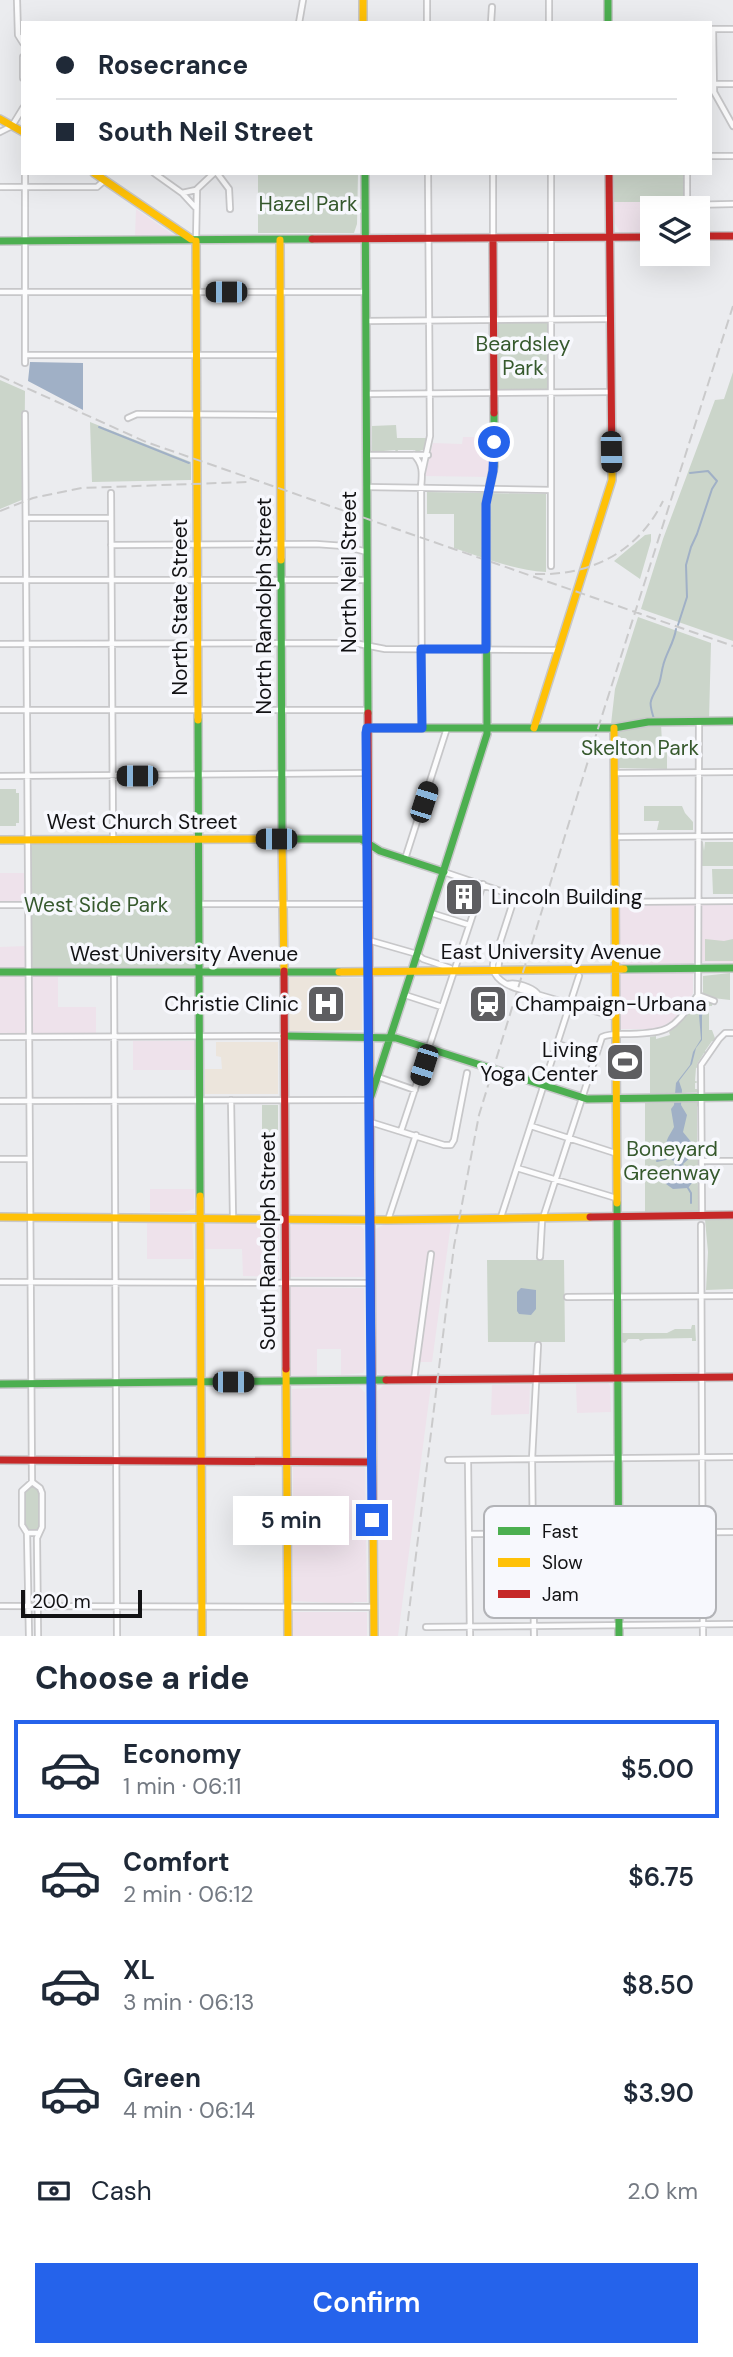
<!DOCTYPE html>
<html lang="en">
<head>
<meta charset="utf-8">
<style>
	:root { --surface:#fff; --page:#f2f2f3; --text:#1f2937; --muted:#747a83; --line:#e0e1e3; --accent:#2563eb }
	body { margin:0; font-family:"DM Sans",sans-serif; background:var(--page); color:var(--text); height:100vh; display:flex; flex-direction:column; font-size:26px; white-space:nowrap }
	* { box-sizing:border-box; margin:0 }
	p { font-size:23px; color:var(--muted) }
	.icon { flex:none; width:38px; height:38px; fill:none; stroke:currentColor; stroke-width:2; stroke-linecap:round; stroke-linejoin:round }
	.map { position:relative; height:1636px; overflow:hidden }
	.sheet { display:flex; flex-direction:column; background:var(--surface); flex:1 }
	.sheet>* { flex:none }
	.top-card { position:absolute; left:21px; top:21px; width:691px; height:154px; border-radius:0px; box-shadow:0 7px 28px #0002; display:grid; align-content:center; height:154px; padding:0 35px; background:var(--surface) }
	.tools { position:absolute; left:640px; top:196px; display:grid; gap:14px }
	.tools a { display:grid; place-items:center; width:70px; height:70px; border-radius:0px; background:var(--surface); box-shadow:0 7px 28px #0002; font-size:35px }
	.scale { position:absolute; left:21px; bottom:18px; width:121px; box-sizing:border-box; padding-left:7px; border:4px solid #121214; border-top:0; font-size:19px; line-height:24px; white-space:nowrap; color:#121214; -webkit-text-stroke:5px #f7f8fd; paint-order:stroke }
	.end { position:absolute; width:32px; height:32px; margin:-16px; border:9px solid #2563eb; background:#fff; box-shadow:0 0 0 4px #fff }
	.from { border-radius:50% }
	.bubble { position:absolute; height:49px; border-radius:0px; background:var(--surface); box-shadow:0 7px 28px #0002; font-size:23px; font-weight:600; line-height:49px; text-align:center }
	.car { position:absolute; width:21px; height:42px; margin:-21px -10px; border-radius:9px; box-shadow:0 0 5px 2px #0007; background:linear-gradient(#222 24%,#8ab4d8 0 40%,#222 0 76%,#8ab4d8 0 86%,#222 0) }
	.top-card b { display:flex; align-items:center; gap:24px; height:66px; font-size:26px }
	.top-card b+b { border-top:2px solid var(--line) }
	.top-card i { width:18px; height:18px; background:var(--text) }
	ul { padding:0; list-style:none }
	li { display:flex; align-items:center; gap:21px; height:98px; margin:0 14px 10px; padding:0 21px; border:4px solid transparent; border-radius:0px }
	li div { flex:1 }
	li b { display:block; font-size:26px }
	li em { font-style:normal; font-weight:600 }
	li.current { border-color:var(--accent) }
	li>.icon { width:63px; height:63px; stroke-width:1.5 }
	h2 { padding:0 35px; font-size:32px; line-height:84px }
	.pay { display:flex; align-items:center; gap:18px; height:77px; padding:0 35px; font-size:26px }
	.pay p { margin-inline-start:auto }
	.cta { display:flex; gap:14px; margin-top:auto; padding:14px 35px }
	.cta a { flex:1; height:80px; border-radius:0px; background:var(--accent); color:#fff; font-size:28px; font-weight:600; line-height:80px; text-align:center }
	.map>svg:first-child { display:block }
	.commercial { fill:#eee2eb }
	.medical { fill:#ece5dc }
	.green { fill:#cbd5ca }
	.water { fill:#a0b0c6 }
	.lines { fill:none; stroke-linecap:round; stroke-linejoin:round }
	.stream { stroke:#a0b0c6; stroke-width:2 }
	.street-casing { stroke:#c7c7c9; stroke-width:8 }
	.fast-casing { stroke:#c7c7c9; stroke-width:10 }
	.slow-casing { stroke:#c7c7c9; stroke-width:10 }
	.jam-casing { stroke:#c7c7c9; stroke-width:10 }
	.street { stroke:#fcfcfd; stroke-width:4.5 }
	.fast { stroke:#4caf50; stroke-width:7 }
	.slow { stroke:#ffc107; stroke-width:7 }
	.jam { stroke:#c62828; stroke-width:7 }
	.rail { stroke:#cacacb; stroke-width:2; stroke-dasharray:10 5; stroke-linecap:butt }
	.route { stroke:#2563eb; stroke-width:9 }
	.labels { text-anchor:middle; stroke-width:7; stroke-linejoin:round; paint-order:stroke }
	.park-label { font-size:21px; fill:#36592d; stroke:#f7f8fd }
	.street-label { font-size:21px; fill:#121214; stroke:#f7f8fd }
	.poi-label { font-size:21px; fill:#121214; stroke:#f7f8fd; text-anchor:start }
	.key { fill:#f7f8fd; stroke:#b2b3b7; stroke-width:2 }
	.key-label { font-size:19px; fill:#121214 }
</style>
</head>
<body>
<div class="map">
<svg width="733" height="1636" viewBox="0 0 733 1636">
	<rect width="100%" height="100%" fill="#ebecef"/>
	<!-- commercial -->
	<path class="commercial" d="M612 202H652L653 232H620L614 222Z
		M136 209 175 236H135Z
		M463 437H490L489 477 425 476 433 443 462 444Z
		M0 873H26V901L23 903H0Z
		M617 904H733V963L693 962V993L689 1001 679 1016 659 1029H619Z
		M26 946 25 977H58V1007H96V1034H0V947Z
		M133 1041H196L197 1070H133Z
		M150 1189H194V1209L184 1212H150Z
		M147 1223H192L194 1259H147Z
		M451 1223 432 1362H418L434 1252H428L411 1375H380L376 1371V1229L383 1225Z
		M205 1224H279V1277L243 1276 242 1249H205Z
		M293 1224 361 1226 364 1230V1277H290V1227Z
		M290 1287 364 1288 365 1368 363 1373 341 1375V1349H317V1376L291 1375Z
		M608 1383 610 1386 611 1412 577 1413 576 1384Z
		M530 1384 529 1414 491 1415 492 1385Z
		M384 1385H431L398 1636H380L376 1392Z
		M359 1386 365 1393V1457L292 1456V1389Z
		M293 1465H361L365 1468 367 1602H354L353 1604 293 1601Z
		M293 1612H367V1636H293Z"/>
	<!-- medical -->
	<path class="medical" d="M289 977 362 978V1030L289 1031Z
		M216 1042H278V1094H205V1069H222L221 1057 216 1056Z"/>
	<!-- green -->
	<path class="green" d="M258 173H358L357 224 354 233H258Z
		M612 173H683V208H653V232L652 202H612Z
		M551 320V391H495V321Z
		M733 372V641L641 609 663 539 715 400 724 399Z
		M0 380 25 391 24 499 0 509Z
		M90 422 191 462V480L92 482Z
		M396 425 397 438H427L426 449 416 452 415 450H398L397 453 395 450 372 452V426Z
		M427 492 546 494V572C514 570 484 558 454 548V514H427Z
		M651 534V541L640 579 614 561 645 535Z
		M638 617 711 643 709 720 650 719 611 724 615 689Z
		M661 724 662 743 667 744V769L618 768 617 734 620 730 628 727Z
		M0 789H16V793H19V823H16V826H0Z
		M644 806H682L685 813 693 822V830H657L659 821H644Z
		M701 842H703L704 851 705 842H733V866H702Z
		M31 843H195V971L163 968H32Z
		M712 869H733V894H713Z
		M705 939 724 941 733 939V961H705Z
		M730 973V1000L713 998 712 1006H709V1030H712L716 1041H712L705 1051 707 1053H704L697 1064 699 1067 696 1068 695 1081 699 1082 695 1083V1089H699L698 1092 650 1095V1037L656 1036V1039L670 1035 669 1032 676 1026 703 994V976Z
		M695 1100 700 1103 697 1107V1154L700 1156V1168H697L698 1188 700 1194H698V1203L701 1205 700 1210 695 1212 645 1213V1102Z
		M262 1105H278V1136H262Z
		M705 1220H733V1289L706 1290 708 1252Z
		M487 1260H564L565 1342H488Z
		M692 1325H695L696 1341H692V1338L645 1339 640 1341 639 1339H628L625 1343 619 1341 621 1333H667L675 1329H691Z
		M31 1486 40 1492 41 1526 36 1532H28L23 1525V1491Z"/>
	<!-- water -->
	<path class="water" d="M30 362 83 363V410L28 381Z
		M704 1006 702 1016V1040L696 1048 692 1064 679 1081 682 1090 681 1105 687 1115 683 1132 692 1143V1156L683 1164 692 1178V1183L688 1188 673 1189 666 1184 665 1180 675 1166 674 1161 669 1159 670 1153C662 1143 669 1137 674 1127L671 1109 674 1105 676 1083 690 1065 693 1052 701 1039 699 1015Z
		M521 1288 536 1290V1309L531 1315 519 1314 517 1311V1292Z"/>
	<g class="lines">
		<!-- stream -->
		<path class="stream" d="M99 427 189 463
			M678 625 687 597 686 565 691 547 697 534 712 489 717 481 708 471 690 473
			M654 719C649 703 649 702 657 688 661 682 661 673 663 666 666 653 674 643 676 629
			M657 1161 666 1159
			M688 1188 691 1193V1203"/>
		<defs>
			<path id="street" d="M17 0 18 35 23 43
				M427 0V23
				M549 0V23
				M299 23 303 0
				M491 23 492 7
				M711 29H733
				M713 29 714 92 733 126
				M23 57V78
				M713 84H733
				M0 132 12 126 23 108
				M710 156H733
				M154 173 182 193 196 190
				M217 173 229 189 230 209
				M493 173V239
				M687 173V208
				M0 187H97L105 180
				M183 194 195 207
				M687 205 733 204
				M196 241 197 189 214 173
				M0 292H366
				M366 321 610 319
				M25 355H280
				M25 363V173
				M366 394 611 392
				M25 414 32 1482
				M128 418 137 414 280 415
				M366 455H428
				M414 455C424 465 422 475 421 488L422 728
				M422 473 430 436 428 173
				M366 487 551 490
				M111 493 113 839
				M26 518H111
				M111 545 316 544 344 546 367 552
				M551 566V173
				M0 580H367
				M0 644 354 643 385 649 558 650
				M0 710H367
				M614 773 733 772
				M0 776 366 773
				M614 837 733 836
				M405 859 447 728
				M444 872 515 896 493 964C492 978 507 986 519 989L615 1017
				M615 902 733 901
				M198 904H368
				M0 905H28
				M431 913 469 925
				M368 940 417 954 423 959 450 968
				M498 970 501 946
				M114 972 117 1636
				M508 984C516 982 531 987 537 993
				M405 995 442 1007
				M698 995 699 722
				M698 995 714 1001
				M0 1037 284 1036
				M558 1044 595 1056
				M378 1077 415 1090
				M231 1100 233 1218
				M0 1101 370 1100
				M370 1122 444 1145H451L454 1140 467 1073
				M531 1126 615 1153
				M401 1131 483 884
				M0 1159H30
				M702 1161H733
				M517 1168 616 1198
				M702 1215 701 1065 719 1039 725 1033H733
				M501 1217 579 976
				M388 1220 416 1135
				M701 1225 703 1636
				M540 1257 542 1221 602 1037C610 1033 620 1034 630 1034 672 1033 673 1028 698 995
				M0 1282 370 1283
				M567 1297 733 1296
				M414 1380 431 1254
				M448 1460 733 1457
				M468 1460 470 1636
				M27 1533 29 1636
				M469 1534 733 1532
				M0 1606 374 1607
				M426 1627 733 1624
				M38 1636 37 1538 42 1527V1493L40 1488 32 1482 22 1491V1525L27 1533H38
				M534 1636 532 1459 538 1345"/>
			<path id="fast" d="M608 0V23
				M365 173 368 713
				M0 241 312 239
				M281 560 282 839H361L380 851 444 872
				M198 720 200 1196
				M367 728H614L648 722 733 721
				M624 969 733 968
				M412 970 487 734 486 504 494 466V413
				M0 972H339
				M284 1036 396 1038 587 1099 733 1097
				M371 1096 412 970
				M617 1203 619 1636
				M0 1384 386 1380"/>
			<path id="slow" d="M363 0V23
				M0 119 23 132
				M94 173 191 239
				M280 240 281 560
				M196 241 198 720
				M534 728 612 480V468
				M614 728 617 1203
				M0 840 282 839 284 971
				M339 972 624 969
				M200 1196 202 1636
				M0 1217 388 1220 590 1217
				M286 1369 288 1636
				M373 1515 374 1636"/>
			<path id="jam" d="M609 173 612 468
				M698 236H733
				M312 239 653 237
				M493 240 494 413
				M368 713 369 970
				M369 970 373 1515
				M284 971 286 1369
				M590 1217 733 1215
				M386 1380 733 1377
				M0 1460 372 1462"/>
		</defs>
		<!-- street casing -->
		<use href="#street" class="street-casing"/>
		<!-- fast casing -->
		<use href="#fast" class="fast-casing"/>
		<!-- slow casing -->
		<use href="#slow" class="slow-casing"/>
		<!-- jam casing -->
		<use href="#jam" class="jam-casing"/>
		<!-- street -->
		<use href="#street" class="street"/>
		<!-- fast -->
		<use href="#fast" class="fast"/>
		<!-- slow -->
		<use href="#slow" class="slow"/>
		<!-- jam -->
		<use href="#jam" class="jam"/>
		<!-- rail -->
		<path class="rail" d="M0 376 146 442 733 646
			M0 511 33 498 82 488 247 482
			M535 574C591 576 638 552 663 501
			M406 1636 454 1246 479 1115 600 722 733 306"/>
	</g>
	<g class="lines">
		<!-- route -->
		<path class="route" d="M372 1520 366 733 367 728H422L421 649H486V504L493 471 494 442"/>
	</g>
	<!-- icons -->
	<defs>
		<symbol id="building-square" viewBox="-11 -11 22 22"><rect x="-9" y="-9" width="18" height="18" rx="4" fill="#5e5e61" stroke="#f7f8fd"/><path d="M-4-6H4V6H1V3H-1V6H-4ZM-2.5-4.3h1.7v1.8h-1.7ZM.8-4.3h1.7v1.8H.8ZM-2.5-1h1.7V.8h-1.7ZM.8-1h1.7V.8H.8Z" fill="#fff"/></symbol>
		<symbol id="hospital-square" viewBox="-11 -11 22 22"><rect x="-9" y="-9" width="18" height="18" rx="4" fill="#5e5e61" stroke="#f7f8fd"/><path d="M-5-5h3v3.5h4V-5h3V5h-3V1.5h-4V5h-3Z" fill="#fff"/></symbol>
		<symbol id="station-square" viewBox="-11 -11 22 22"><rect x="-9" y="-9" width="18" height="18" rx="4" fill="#5e5e61" stroke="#f7f8fd"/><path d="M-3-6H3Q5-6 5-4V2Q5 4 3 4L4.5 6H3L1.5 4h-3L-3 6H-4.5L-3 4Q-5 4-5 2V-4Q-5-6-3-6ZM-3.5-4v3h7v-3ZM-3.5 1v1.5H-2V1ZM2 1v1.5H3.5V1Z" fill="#fff"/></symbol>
		<symbol id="stadium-square" viewBox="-11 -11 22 22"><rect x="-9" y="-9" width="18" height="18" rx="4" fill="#5e5e61" stroke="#f7f8fd"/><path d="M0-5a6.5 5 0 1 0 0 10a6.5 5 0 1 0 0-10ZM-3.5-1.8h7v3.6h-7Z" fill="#fff"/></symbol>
	</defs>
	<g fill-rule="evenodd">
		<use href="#building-square" x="442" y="875" width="44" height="44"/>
		<use href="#hospital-square" x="304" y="982" width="44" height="44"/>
		<use href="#station-square" x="466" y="982" width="44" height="44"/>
		<use href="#stadium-square" x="603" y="1040" width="44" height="44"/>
	</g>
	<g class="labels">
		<!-- park labels -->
		<g class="park-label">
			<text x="308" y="211">Hazel Park</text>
			<text x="523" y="351">Beardsley<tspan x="523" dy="24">Park</tspan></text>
			<text x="640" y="755">Skelton Park</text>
			<text x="96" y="912">West Side Park</text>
			<text x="672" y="1156">Boneyard<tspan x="672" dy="24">Greenway</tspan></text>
		</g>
		<!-- street labels -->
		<g class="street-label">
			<text transform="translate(349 572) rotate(-90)" y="7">North Neil Street</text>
			<text transform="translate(264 606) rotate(-90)" y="7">North Randolph Street</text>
			<text transform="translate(180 607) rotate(-90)" y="7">North State Street</text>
			<text x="142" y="829">West Church Street</text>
			<text x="551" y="959">East University Avenue</text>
			<text x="184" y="961">West University Avenue</text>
			<text transform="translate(268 1241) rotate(-90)" y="7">South Randolph Street</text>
		</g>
		<!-- poi labels -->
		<g class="poi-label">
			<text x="491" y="904">Lincoln Building</text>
			<text x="299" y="1011" text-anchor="end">Christie Clinic</text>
			<text x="515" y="1011">Champaign-Urbana</text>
			<text x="598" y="1057" text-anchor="end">Living<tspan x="598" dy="24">Yoga Center</tspan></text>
		</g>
	</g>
	<!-- legend -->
	<rect x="484" y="1506" width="232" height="112" rx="10" class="key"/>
	<rect x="498" y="1527" width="32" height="8" fill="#4caf50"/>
	<rect x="498" y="1558" width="32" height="9" fill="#ffc107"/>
	<rect x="498" y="1590" width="32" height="8" fill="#c62828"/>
	<g class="key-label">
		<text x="542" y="1538">Fast</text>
		<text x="542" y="1569">Slow</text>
		<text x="542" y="1601">Jam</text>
	</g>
</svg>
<div class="tools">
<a><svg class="icon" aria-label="layers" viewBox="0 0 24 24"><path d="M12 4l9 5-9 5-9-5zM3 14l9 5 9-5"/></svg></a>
</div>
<div class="scale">200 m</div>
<i class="end from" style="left:494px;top:442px"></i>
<i class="end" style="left:372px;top:1520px"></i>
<div class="bubble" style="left:233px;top:1496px;width:116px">5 min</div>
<i class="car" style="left:226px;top:292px;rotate:270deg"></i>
<i class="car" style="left:611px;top:452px;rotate:179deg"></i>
<i class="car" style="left:137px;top:776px;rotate:270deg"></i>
<i class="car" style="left:424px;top:802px;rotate:18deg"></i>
<i class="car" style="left:276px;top:839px;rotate:270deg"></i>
<i class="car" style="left:424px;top:1065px;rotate:198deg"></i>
<i class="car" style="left:233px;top:1382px;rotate:90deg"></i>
<div class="top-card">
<b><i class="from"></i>Rosecrance</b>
<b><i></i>South Neil Street</b>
</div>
</div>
<section class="sheet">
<h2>Choose a ride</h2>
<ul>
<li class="current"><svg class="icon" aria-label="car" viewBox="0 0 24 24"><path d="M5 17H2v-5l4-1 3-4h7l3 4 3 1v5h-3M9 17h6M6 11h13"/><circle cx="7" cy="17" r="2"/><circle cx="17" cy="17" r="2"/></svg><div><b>Economy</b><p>1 min · 06:11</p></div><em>$5.00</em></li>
<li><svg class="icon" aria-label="car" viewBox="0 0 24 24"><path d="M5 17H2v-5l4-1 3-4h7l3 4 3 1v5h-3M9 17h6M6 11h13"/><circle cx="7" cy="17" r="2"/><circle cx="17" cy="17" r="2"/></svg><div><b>Comfort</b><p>2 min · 06:12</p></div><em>$6.75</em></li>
<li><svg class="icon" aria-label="car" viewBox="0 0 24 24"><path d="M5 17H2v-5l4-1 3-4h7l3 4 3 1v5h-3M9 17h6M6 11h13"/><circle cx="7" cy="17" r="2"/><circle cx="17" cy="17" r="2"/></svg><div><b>XL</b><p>3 min · 06:13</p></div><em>$8.50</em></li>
<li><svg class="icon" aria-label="car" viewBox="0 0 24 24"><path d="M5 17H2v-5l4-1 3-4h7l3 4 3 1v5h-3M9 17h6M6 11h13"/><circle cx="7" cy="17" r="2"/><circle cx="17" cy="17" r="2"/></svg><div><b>Green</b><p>4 min · 06:14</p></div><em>$3.90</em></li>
</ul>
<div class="pay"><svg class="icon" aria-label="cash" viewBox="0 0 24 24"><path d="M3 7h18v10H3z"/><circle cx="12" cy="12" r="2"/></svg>Cash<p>2.0 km</p></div>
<div class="cta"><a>Confirm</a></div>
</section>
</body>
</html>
